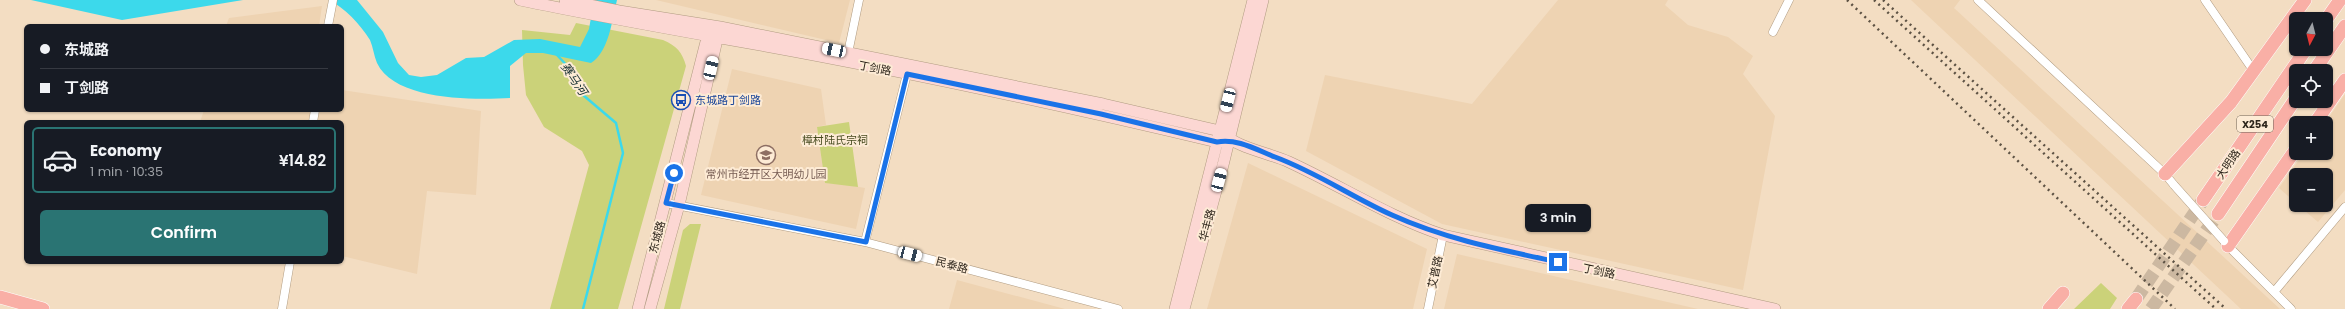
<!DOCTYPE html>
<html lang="en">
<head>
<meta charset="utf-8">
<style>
	:root { --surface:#171b24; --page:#20242c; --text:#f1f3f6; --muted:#9ea1a6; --line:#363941; --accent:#2a7473 }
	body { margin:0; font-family:Poppins,"Noto Sans SC",sans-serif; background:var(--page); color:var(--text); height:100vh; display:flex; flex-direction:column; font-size:15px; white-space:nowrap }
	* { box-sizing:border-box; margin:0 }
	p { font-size:13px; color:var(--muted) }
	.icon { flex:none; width:22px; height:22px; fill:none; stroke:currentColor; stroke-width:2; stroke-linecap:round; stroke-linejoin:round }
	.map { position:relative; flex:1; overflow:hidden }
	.details { position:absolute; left:24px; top:120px; width:320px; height:144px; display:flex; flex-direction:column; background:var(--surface); border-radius:6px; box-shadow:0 1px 3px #0004 }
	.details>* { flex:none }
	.top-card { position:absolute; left:24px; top:24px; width:320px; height:88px; border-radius:6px; box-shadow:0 1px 3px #0004; display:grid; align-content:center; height:88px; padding:0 16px; background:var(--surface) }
	.needle { width:26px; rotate:187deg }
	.fabs { position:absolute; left:2289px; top:12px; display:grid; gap:8px }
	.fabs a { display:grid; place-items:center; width:44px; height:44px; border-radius:6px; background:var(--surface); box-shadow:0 1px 3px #0004; font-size:20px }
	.end { position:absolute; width:18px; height:18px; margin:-9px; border:5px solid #1a73e8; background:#fff; box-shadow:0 0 0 2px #fff }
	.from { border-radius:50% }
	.bubble { position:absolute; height:28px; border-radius:6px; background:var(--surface); box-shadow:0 1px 3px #0004; font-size:13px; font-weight:600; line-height:28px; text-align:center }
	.car { position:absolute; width:12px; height:24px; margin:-12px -6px; border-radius:5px; box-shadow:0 0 3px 1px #0007; background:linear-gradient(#fff 24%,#345 0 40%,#fff 0 76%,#345 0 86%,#fff 0) }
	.top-card b { display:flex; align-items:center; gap:14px; height:38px; font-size:15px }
	.top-card b+b { border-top:1px solid var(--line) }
	.top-card i { width:10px; height:10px; background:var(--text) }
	ul { padding:7px 0 0; list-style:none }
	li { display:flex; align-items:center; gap:12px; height:66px; margin:0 8px 6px; padding:0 8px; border:2px solid transparent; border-radius:6px }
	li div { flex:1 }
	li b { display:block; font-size:15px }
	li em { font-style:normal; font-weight:600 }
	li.selected { border-color:var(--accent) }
	li>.icon { width:36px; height:36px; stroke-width:1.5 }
	.button { display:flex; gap:8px; margin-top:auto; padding:8px 16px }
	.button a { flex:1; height:46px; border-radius:6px; background:var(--accent); color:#fff; font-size:16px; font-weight:600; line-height:46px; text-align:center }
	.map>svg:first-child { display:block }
	.built { fill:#eed3b2 }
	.green { fill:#cbd279 }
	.water { fill:#3cd9eb }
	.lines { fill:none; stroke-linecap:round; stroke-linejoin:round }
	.stream { stroke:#3cd9eb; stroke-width:2.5 }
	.primary-tunnel { stroke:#ccb8a1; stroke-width:13; stroke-dasharray:13 6; stroke-linecap:butt }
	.street-casing { stroke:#b19c82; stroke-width:9 }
	.secondary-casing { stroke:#b19c82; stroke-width:12 }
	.primary-casing { stroke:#fff; stroke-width:14 }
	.street { stroke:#fff; stroke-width:8 }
	.secondary { stroke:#fcd7d3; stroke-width:11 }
	.primary { stroke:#f9afa6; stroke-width:13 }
	.rail { stroke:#5d5244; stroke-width:2.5; stroke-dasharray:2 4; stroke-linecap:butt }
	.street-bridge-casing { stroke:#b19c82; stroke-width:9; stroke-linecap:butt }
	.street-bridge { stroke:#fff; stroke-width:8 }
	.route { stroke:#1a73e8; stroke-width:5 }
	.labels { text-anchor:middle; stroke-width:4; stroke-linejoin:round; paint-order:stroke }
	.shield { fill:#fdebd5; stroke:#6c6154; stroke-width:1 }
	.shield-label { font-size:10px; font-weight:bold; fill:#2e261c }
	.street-label { font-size:11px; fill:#2e261c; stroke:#fdebd5 }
	.transit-label { font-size:11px; fill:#164399; stroke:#fdebd5; text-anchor:start }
	.park-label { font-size:11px; fill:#474b20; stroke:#fdebd5 }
	.education-label { font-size:11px; fill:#785e54; stroke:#fdebd5 }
	.water-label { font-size:12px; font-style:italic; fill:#152e31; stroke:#fdebd5 }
</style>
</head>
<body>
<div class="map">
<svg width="2345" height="309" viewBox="0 0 2345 309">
	<rect width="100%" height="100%" fill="#f3ddc2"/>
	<!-- built -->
	<path class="built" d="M656 0H850L839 43Z
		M1558 0H1668L1665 5 1688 25 1728 37 1753 56 1743 74 1775 116 1743 290 1442 224 1306 151 1325 75 1472 104Z
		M1911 0H1960L1954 8 2280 309H2241Z
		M322 6 319 26H226L229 18Z
		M732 69 821 89 826 125 817 127 825 183 843 184 865 188 856 229 701 195Z
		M342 90 481 111 476 195 427 191 417 274 342 256V122H200L204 110H342Z
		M2345 94V190L2318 222 2298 205H2326V175H2296V203L2279 188 2304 153H2326L2325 123Z
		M1248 163 1427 249 1413 309H1207Z
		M1457 254 1698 309H1444Z
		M957 280 1065 309H949Z"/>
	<!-- green -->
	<path class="green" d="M576 23 663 40C677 46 682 52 686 66L618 309H550L589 165 582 151 544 127 526 95 523 65 522 30 570 35Z
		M849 122 858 187 825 183 817 127Z
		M690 224H701L680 309H664L683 230Z
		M2101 283 2117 298 2110 309H2074Z"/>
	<!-- water -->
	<path class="water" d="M31 0H243L122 20Z
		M329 0H357L383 32 398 63 409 75 421 77 437 75 466 58 484 57 514 40 540 39 580 47 589 29 594 0H617C612 20 609 52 591 63L543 53H526L510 66V98C474 100 395 101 377 63 374 56 373 47 370 40 360 24 345 8 329 0Z"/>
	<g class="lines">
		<!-- stream -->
		<path class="stream" d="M557 55 572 71 583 95 616 123 623 153 583 309"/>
		<!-- primary-tunnel -->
		<path class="primary-tunnel" d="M2136 299 2203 200
			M2151 309 2218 214"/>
		<defs>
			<path id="street" d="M1978 0 2165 174 2174 185
				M2205 0 2253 70
				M328 26 333 0
				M1773 32 1789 0
				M848 53 859 0
				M313 122 315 110
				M666 203 865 242 1118 309
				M865 242 907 74
				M2225 243 2291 309
				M2274 292 2345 207
				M282 309 290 262
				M1428 309 1443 235"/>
			<path id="secondary" d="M520 0C587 14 654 26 721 38 887 67 1053 103 1217 142L1229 140
				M565 0 619 11 720 27 1103 104 1220 131C1238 149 1267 152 1289 162 1341 186 1389 217 1443 235L1775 309
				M638 309 709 30
				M650 309 679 205 719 31
				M1175 309 1253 0
				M1184 309 1223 165 1263 0"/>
			<path id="primary" d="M2326 20 2340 0
				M2314 71 2345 26
				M2315 123 2345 80
				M2165 174 2231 102 2305 0
				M2203 200 2306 49
				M2218 214 2296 98
				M2228 246 2296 149
				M0 297 43 309
				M2049 309 2063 293
				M2128 309 2136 299"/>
		</defs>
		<!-- street casing -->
		<use href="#street" class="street-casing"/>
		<!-- secondary casing -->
		<use href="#secondary" class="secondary-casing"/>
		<!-- primary casing -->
		<use href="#primary" class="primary-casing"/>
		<!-- street -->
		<use href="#street" class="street"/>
		<!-- secondary -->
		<use href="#secondary" class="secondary"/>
		<!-- primary -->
		<use href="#primary" class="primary"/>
		<!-- rail -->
		<path class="rail" d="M1847 0 2175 309
			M1874 0 2216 309
			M1883 0 2226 309"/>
		<defs>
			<path id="street-bridge" d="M2174 185 2224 241"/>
		</defs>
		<!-- street-bridge casing -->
		<use href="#street-bridge" class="street-bridge-casing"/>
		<!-- street-bridge -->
		<use href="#street-bridge" class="street-bridge"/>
	</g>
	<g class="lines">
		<!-- route -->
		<path class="route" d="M674 173 666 203 866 242 907 74 1101 114 1217 142C1237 138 1257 150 1275 157 1316 172 1352 197 1392 215 1445 239 1502 250 1558 262"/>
	</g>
	<!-- icons -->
	<defs>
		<symbol id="bus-ring" viewBox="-11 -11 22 22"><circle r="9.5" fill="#fdebd5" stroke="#1a4fb4" stroke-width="1.5"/><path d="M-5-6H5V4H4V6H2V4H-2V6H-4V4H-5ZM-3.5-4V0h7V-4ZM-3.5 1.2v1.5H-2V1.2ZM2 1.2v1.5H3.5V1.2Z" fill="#1a4fb4"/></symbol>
		<symbol id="school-ring" viewBox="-11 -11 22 22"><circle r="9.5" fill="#fdebd5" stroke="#8d6e63" stroke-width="1.5"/><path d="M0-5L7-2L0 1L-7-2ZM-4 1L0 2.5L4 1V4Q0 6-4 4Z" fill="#8d6e63"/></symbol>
	</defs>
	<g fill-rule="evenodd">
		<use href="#bus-ring" x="670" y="89" width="22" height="22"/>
		<use href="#school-ring" x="755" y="144" width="22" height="22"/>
	</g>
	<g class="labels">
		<!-- shield labels -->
		<rect class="shield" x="2237" y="116" width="36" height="16" rx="3"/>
		<g class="shield-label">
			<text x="2255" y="128">X254</text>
		</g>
		<!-- street labels -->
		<g class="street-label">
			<text transform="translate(875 68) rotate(11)" y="4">丁剑路</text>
			<text transform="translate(2228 164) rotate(-56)" y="4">大明路</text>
			<text transform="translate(1207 225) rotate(-75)" y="4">华丰路</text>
			<text transform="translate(657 237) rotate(-75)" y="4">东城路</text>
			<text transform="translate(952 265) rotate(15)" y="4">民泰路</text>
			<text transform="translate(1599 271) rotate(12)" y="4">丁剑路</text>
			<text transform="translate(1435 272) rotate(-78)" y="4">艾普路</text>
		</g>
		<!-- transit labels -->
		<g class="transit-label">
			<text x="695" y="104">东城路丁剑路</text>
		</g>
		<!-- park labels -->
		<g class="park-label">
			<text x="835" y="144">樟村陆氏宗祠</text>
		</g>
		<!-- education labels -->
		<g class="education-label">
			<text x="766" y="178">常州市经开区大明幼儿园</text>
		</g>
		<!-- water labels -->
		<g class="water-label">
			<text transform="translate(574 79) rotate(56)" y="4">赛马河</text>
		</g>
	</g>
</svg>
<div class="fabs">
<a><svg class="needle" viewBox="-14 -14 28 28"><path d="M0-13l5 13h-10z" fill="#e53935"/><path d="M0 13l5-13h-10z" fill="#9ea1a6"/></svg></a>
<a><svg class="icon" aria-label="locate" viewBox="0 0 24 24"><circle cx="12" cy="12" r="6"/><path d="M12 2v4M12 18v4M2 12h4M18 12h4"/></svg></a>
<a>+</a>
<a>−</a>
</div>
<i class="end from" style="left:674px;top:173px"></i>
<i class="end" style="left:1558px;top:262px"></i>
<div class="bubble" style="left:1525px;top:204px;width:66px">3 min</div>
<i class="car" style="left:834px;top:50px;rotate:282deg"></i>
<i class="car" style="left:711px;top:68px;rotate:13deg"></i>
<i class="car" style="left:1228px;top:100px;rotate:194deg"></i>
<i class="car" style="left:1219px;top:180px;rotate:15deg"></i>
<i class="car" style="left:910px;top:254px;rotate:105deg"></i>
<div class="top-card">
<b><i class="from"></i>东城路</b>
<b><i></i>丁剑路</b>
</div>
<section class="details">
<ul>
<li class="selected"><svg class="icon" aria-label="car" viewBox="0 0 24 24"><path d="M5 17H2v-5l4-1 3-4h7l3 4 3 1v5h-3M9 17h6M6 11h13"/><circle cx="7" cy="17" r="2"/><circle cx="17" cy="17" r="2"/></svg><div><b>Economy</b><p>1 min · 10:35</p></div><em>¥14.82</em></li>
</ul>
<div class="button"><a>Confirm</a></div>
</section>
</div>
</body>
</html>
